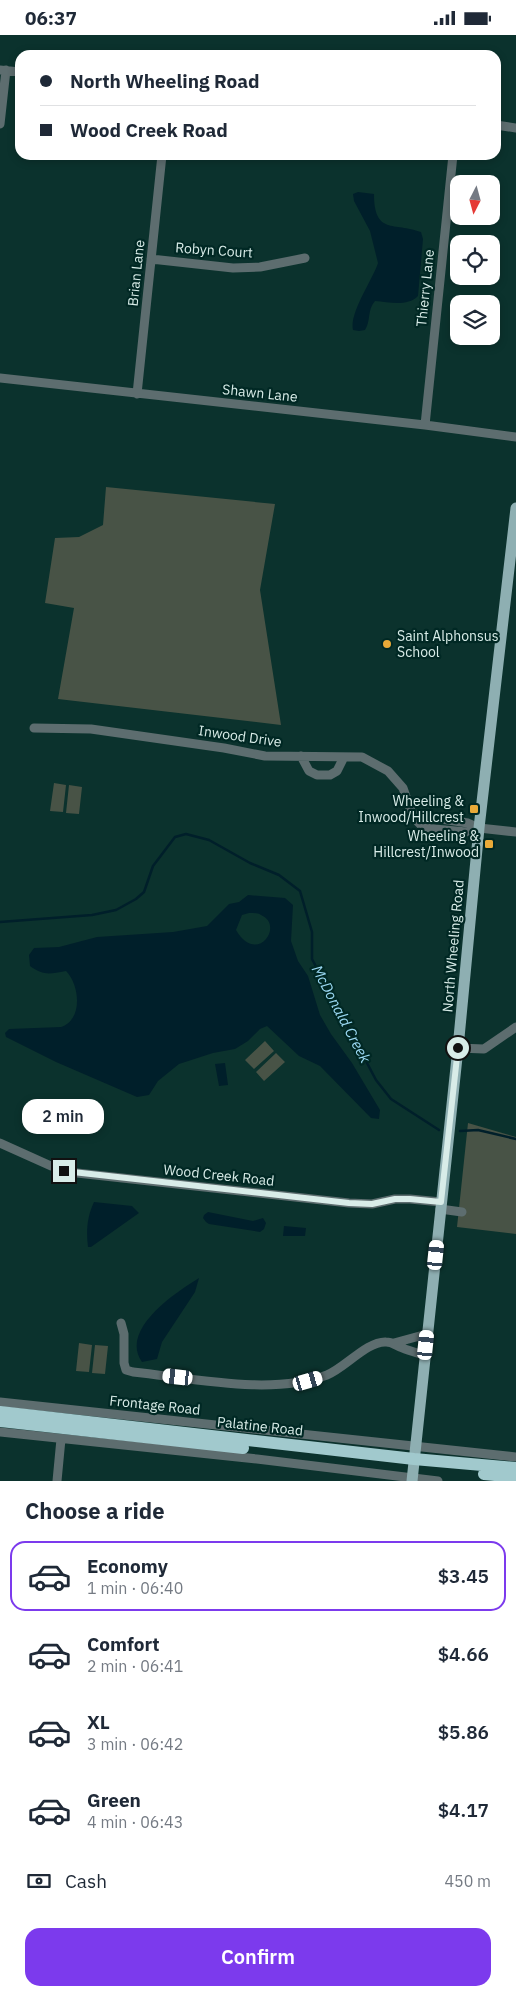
<!DOCTYPE html>
<html lang="en">
<head>
<meta charset="utf-8">
<style>
	:root { --surface:#fff; --page:#f6f6f7; --text:#1f2937; --muted:#747a83; --line:#e0e1e3; --accent:#7c3aed }
	body { margin:0; font-family:"IBM Plex Sans",sans-serif; background:var(--page); color:var(--text); height:100vh; display:flex; flex-direction:column; font-size:19px; white-space:nowrap }
	* { box-sizing:border-box; margin:0 }
	p { font-size:16px; color:var(--muted) }
	.icon { flex:none; width:28px; height:28px; fill:none; stroke:currentColor; stroke-width:2; stroke-linecap:round; stroke-linejoin:round }
	.map { position:relative; height:1446px; overflow:hidden }
	.panel { display:flex; flex-direction:column; background:var(--surface); flex:1 }
	.panel>* { flex:none }
	.banner { position:absolute; left:15px; top:15px; width:486px; height:110px; border-radius:15px; box-shadow:0 2px 8px #0003; display:grid; align-content:center; height:110px; padding:0 25px; background:var(--surface) }
	.needle { width:32px; rotate:186deg }
	.buttons { position:absolute; left:450px; top:140px; display:grid; gap:10px }
	.buttons a { display:grid; place-items:center; width:50px; height:50px; border-radius:10px; background:var(--surface); box-shadow:0 2px 8px #0003; font-size:25px }
	.end { position:absolute; width:22px; height:22px; margin:-11px; border:6px solid #d8ece8; background:#111; box-shadow:0 0 0 2px #111 }
	.from { border-radius:50% }
	.bubble { position:absolute; height:35px; border-radius:15px; background:var(--surface); box-shadow:0 2px 8px #0003; font-size:16px; font-weight:600; line-height:35px; text-align:center }
	.car { position:absolute; width:15px; height:30px; margin:-15px -8px; border-radius:6px; box-shadow:0 0 4px 1px #0007; background:linear-gradient(#fff 24%,#345 0 40%,#fff 0 76%,#345 0 86%,#fff 0) }
	.banner b { display:flex; align-items:center; gap:18px; height:48px; font-size:19px }
	.banner b+b { border-top:1px solid var(--line) }
	.banner i { width:12px; height:12px; background:var(--text) }
	ul { padding:0; list-style:none }
	li { display:flex; align-items:center; gap:15px; height:70px; margin:0 10px 8px; padding:0 15px; border:2px solid transparent; border-radius:15px }
	li div { flex:1 }
	li b { display:block; font-size:19px }
	li em { font-style:normal; font-weight:600 }
	li.current { border-color:var(--accent) }
	li>.icon { width:45px; height:45px; stroke-width:1.5 }
	h2 { padding:0 25px; font-size:22px; line-height:60px }
	.pay { display:flex; align-items:center; gap:12px; height:55px; padding:0 25px; font-size:19px }
	.pay p { margin-inline-start:auto }
	.button { display:flex; gap:10px; margin-top:auto; padding:10px 25px }
	.button a { flex:1; height:58px; border-radius:15px; background:var(--accent); color:#fff; font-size:20px; font-weight:600; line-height:58px; text-align:center }
	.status { display:flex; justify-content:space-between; align-items:center; height:35px; padding:0 25px; background:var(--surface); direction:ltr }
	.status svg { height:14px; fill:currentColor }
	.map>svg:first-child { display:block }
	.green { fill:#485346 }
	.water { fill:#001f2a; fill-rule:evenodd }
	.lines { fill:none; stroke-linecap:round; stroke-linejoin:round }
	.stream { stroke:#001f2a; stroke-width:2.5 }
	.minor { stroke:#5d6d6f; stroke-width:9 }
	.major { stroke:#8eafb2; stroke-width:11 }
	.highway { stroke:#a1c9cd; stroke-width:12 }
	.route { stroke:#d8ece8; stroke-width:6 }
	.poi-dot { fill:#e9aa38; stroke:#002824; stroke-width:2 }
	.labels { text-anchor:middle; stroke-width:4.5; stroke-linejoin:round; paint-order:stroke }
	.street-label { font-size:14px; fill:#d8ece8; stroke:#002824 }
	.poi-label { font-size:14px; fill:#d8ece8; stroke:#002824; text-anchor:end }
	.water-label { font-size:15px; font-style:italic; fill:#9ad8f2; stroke:#002824 }
</style>
</head>
<body>
<div class="status"><b>06:37</b><svg viewBox="0 0 49 12"><path d="M0 12V9h3v3zM5 12V6h3v6zM10 12V3h3v9zM15 12V0h3v12zM26 1h20v11H26zM47 4h2v5h-2z"/></svg></div>
<div class="map">
<svg width="516" height="1446" viewBox="0 0 516 1446">
	<rect width="100%" height="100%" fill="#0b322d"/>
	<!-- green -->
	<path class="green" d="M106 452 275 469 260 555 281 690 58 664 74 573 45 568 55 503 79 502 103 490Z
		M54 748 66 750 63 777 50 776Z
		M69 750 82 752 79 779 66 778Z
		M265 1006 274 1016 254 1034 245 1025Z
		M276 1018 285 1027 264 1046 256 1037Z
		M468 1088 516 1102V1199L457 1192Z
		M79 1308 92 1310 89 1337 76 1336Z
		M95 1310 108 1311 105 1339 92 1338Z"/>
	<!-- water -->
	<path class="water" d="M358 157 374 159C374 200 394 187 421 197L423 204 418 261C407 272 389 267 375 266 367 275 371 286 365 295L359 296 353 295C349 278 373 244 378 228L370 196 354 166 353 159Z
		M248 860 285 863 293 870 291 906 298 926 308 941 320 980 331 999 352 1028 380 1075 379 1084 371 1083 320 1031 299 1021 267 991 260 994 248 1006 235 1014 213 1018 179 1029 158 1046 149 1060 137 1062 56 1027 6 1002 5 998 9 994 61 992C83 985 80 950 66 936 49 939 44 941 30 931L29 920 34 913 59 912 97 902 173 897 207 891 229 869 239 867ZM249 878C253 878 258 878 261 880 285 890 257 931 236 895L242 880Z
		M225 1028 228 1050 219 1051 215 1029Z
		M94 1167 132 1171 139 1178 91 1212H88C86 1196 87 1182 94 1167Z
		M208 1177 253 1186 263 1183 266 1188 264 1194 260 1197 209 1189 206 1187 203 1183 204 1180Z
		M284 1191 306 1193 305 1201H283Z
		M199 1243 195 1257 162 1307 157 1324 142 1327C119 1295 176 1257 199 1243Z"/>
	<g class="lines">
		<!-- stream -->
		<path class="stream" d="M0 887 92 880 116 875 136 864 144 857 153 831 175 802 186 799 209 805 250 828 279 840 300 856 312 897V924L376 1045 391 1064 439 1095
			M460 1096 478 1095 516 1104"/>
		<!-- minor -->
		<path class="minor" d="M0 35 20 37
			M0 89 6 35
			M496 90 516 93
			M151 224 233 233 260 232 305 223
			M0 343 425 390 516 402
			M137 359 162 120
			M425 390 453 120
			M34 693 91 694 224 713 265 721 362 722 388 736 403 753 412 779 417 786 424 793 466 797 479 793
			M301 721 309 736 317 740H330L337 736 344 722
			M414 780 468 788 479 793 516 797
			M458 1013 484 1014 516 992
			M0 1108 51 1131 77 1138 349 1168 372 1169 395 1164H410L441 1167
			M440 1174 462 1177
			M121 1288 124 1299V1328L126 1335 133 1337C192 1343 271 1361 327 1340 345 1333 367 1306 386 1307 392 1307 395 1310 400 1312 408 1316 417 1317 425 1321
			M394 1308 427 1299
			M0 1367 516 1422
			M0 1397 257 1424 438 1446
			M57 1446 61 1404"/>
		<!-- major -->
		<path class="major" d="M412 1446 458 1013 479 793 516 473"/>
		<!-- highway -->
		<path class="highway" d="M0 1377 414 1424 516 1433
			M0 1386 243 1413
			M484 1439 516 1442"/>
	</g>
	<g class="lines">
		<!-- route -->
		<path class="route" d="M64 1136 349 1168 372 1169 395 1164H410L441 1167 458 1013"/>
	</g>
	<!-- markers -->
	<g class="poi-dot">
		<circle cx="387" cy="609" r="5"/>
		<rect x="469" y="769" width="10" height="10" rx="2.5"/>
		<rect x="484" y="804" width="10" height="10" rx="2.5"/>
	</g>
	<g class="labels">
		<!-- street labels -->
		<g class="street-label">
			<text transform="translate(214 215) rotate(4)" y="5">Robyn Court</text>
			<text transform="translate(136 238) rotate(-84)" y="5">Brian Lane</text>
			<text transform="translate(425 253) rotate(-84)" y="5">Thierry Lane</text>
			<text transform="translate(260 358) rotate(6)" y="5">Shawn Lane</text>
			<text transform="translate(240 701) rotate(8)" y="5">Inwood Drive</text>
			<text transform="translate(453 911) rotate(-85)" y="5">North Wheeling Road</text>
			<text transform="translate(219 1140) rotate(6)" y="5">Wood Creek Road</text>
			<text transform="translate(155 1370) rotate(6)" y="5">Frontage Road</text>
			<text transform="translate(260 1391) rotate(6)" y="5">Palatine Road</text>
		</g>
		<!-- poi labels -->
		<g class="poi-label">
			<text x="397" y="606" text-anchor="start">Saint Alphonsus<tspan x="397" dy="16">School</tspan></text>
			<text x="464" y="771">Wheeling &amp;<tspan x="464" dy="16">Inwood/Hillcrest</tspan></text>
			<text x="479" y="806">Wheeling &amp;<tspan x="479" dy="16">Hillcrest/Inwood</tspan></text>
		</g>
		<!-- water labels -->
		<g class="water-label">
			<text transform="translate(341 979) rotate(62)" y="5">McDonald Creek</text>
		</g>
	</g>
</svg>
<div class="buttons">
<a><svg class="needle" viewBox="-14 -14 28 28"><path d="M0-13l5 13h-10z" fill="#e53935"/><path d="M0 13l5-13h-10z" fill="#747a83"/></svg></a>
<a><svg class="icon" aria-label="locate" viewBox="0 0 24 24"><circle cx="12" cy="12" r="6"/><path d="M12 2v4M12 18v4M2 12h4M18 12h4"/></svg></a>
<a><svg class="icon" aria-label="layers" viewBox="0 0 24 24"><path d="M12 4l9 5-9 5-9-5zM3 14l9 5 9-5"/></svg></a>
</div>
<i class="end from" style="left:458px;top:1013px"></i>
<i class="end" style="left:64px;top:1136px"></i>
<div class="bubble" style="left:22px;top:1064px;width:82px">2 min</div>
<i class="car" style="left:436px;top:1220px;rotate:6deg"></i>
<i class="car" style="left:426px;top:1310px;rotate:6deg"></i>
<i class="car" style="left:178px;top:1342px;rotate:276deg"></i>
<i class="car" style="left:308px;top:1346px;rotate:74deg"></i>
<div class="banner">
<b><i class="from"></i>North Wheeling Road</b>
<b><i></i>Wood Creek Road</b>
</div>
</div>
<section class="panel">
<h2>Choose a ride</h2>
<ul>
<li class="current"><svg class="icon" aria-label="car" viewBox="0 0 24 24"><path d="M5 17H2v-5l4-1 3-4h7l3 4 3 1v5h-3M9 17h6M6 11h13"/><circle cx="7" cy="17" r="2"/><circle cx="17" cy="17" r="2"/></svg><div><b>Economy</b><p>1 min · 06:40</p></div><em>$3.45</em></li>
<li><svg class="icon" aria-label="car" viewBox="0 0 24 24"><path d="M5 17H2v-5l4-1 3-4h7l3 4 3 1v5h-3M9 17h6M6 11h13"/><circle cx="7" cy="17" r="2"/><circle cx="17" cy="17" r="2"/></svg><div><b>Comfort</b><p>2 min · 06:41</p></div><em>$4.66</em></li>
<li><svg class="icon" aria-label="car" viewBox="0 0 24 24"><path d="M5 17H2v-5l4-1 3-4h7l3 4 3 1v5h-3M9 17h6M6 11h13"/><circle cx="7" cy="17" r="2"/><circle cx="17" cy="17" r="2"/></svg><div><b>XL</b><p>3 min · 06:42</p></div><em>$5.86</em></li>
<li><svg class="icon" aria-label="car" viewBox="0 0 24 24"><path d="M5 17H2v-5l4-1 3-4h7l3 4 3 1v5h-3M9 17h6M6 11h13"/><circle cx="7" cy="17" r="2"/><circle cx="17" cy="17" r="2"/></svg><div><b>Green</b><p>4 min · 06:43</p></div><em>$4.17</em></li>
</ul>
<div class="pay"><svg class="icon" aria-label="cash" viewBox="0 0 24 24"><path d="M3 7h18v10H3z"/><circle cx="12" cy="12" r="2"/></svg>Cash<p>450 m</p></div>
<div class="button"><a>Confirm</a></div>
</section>
</body>
</html>
